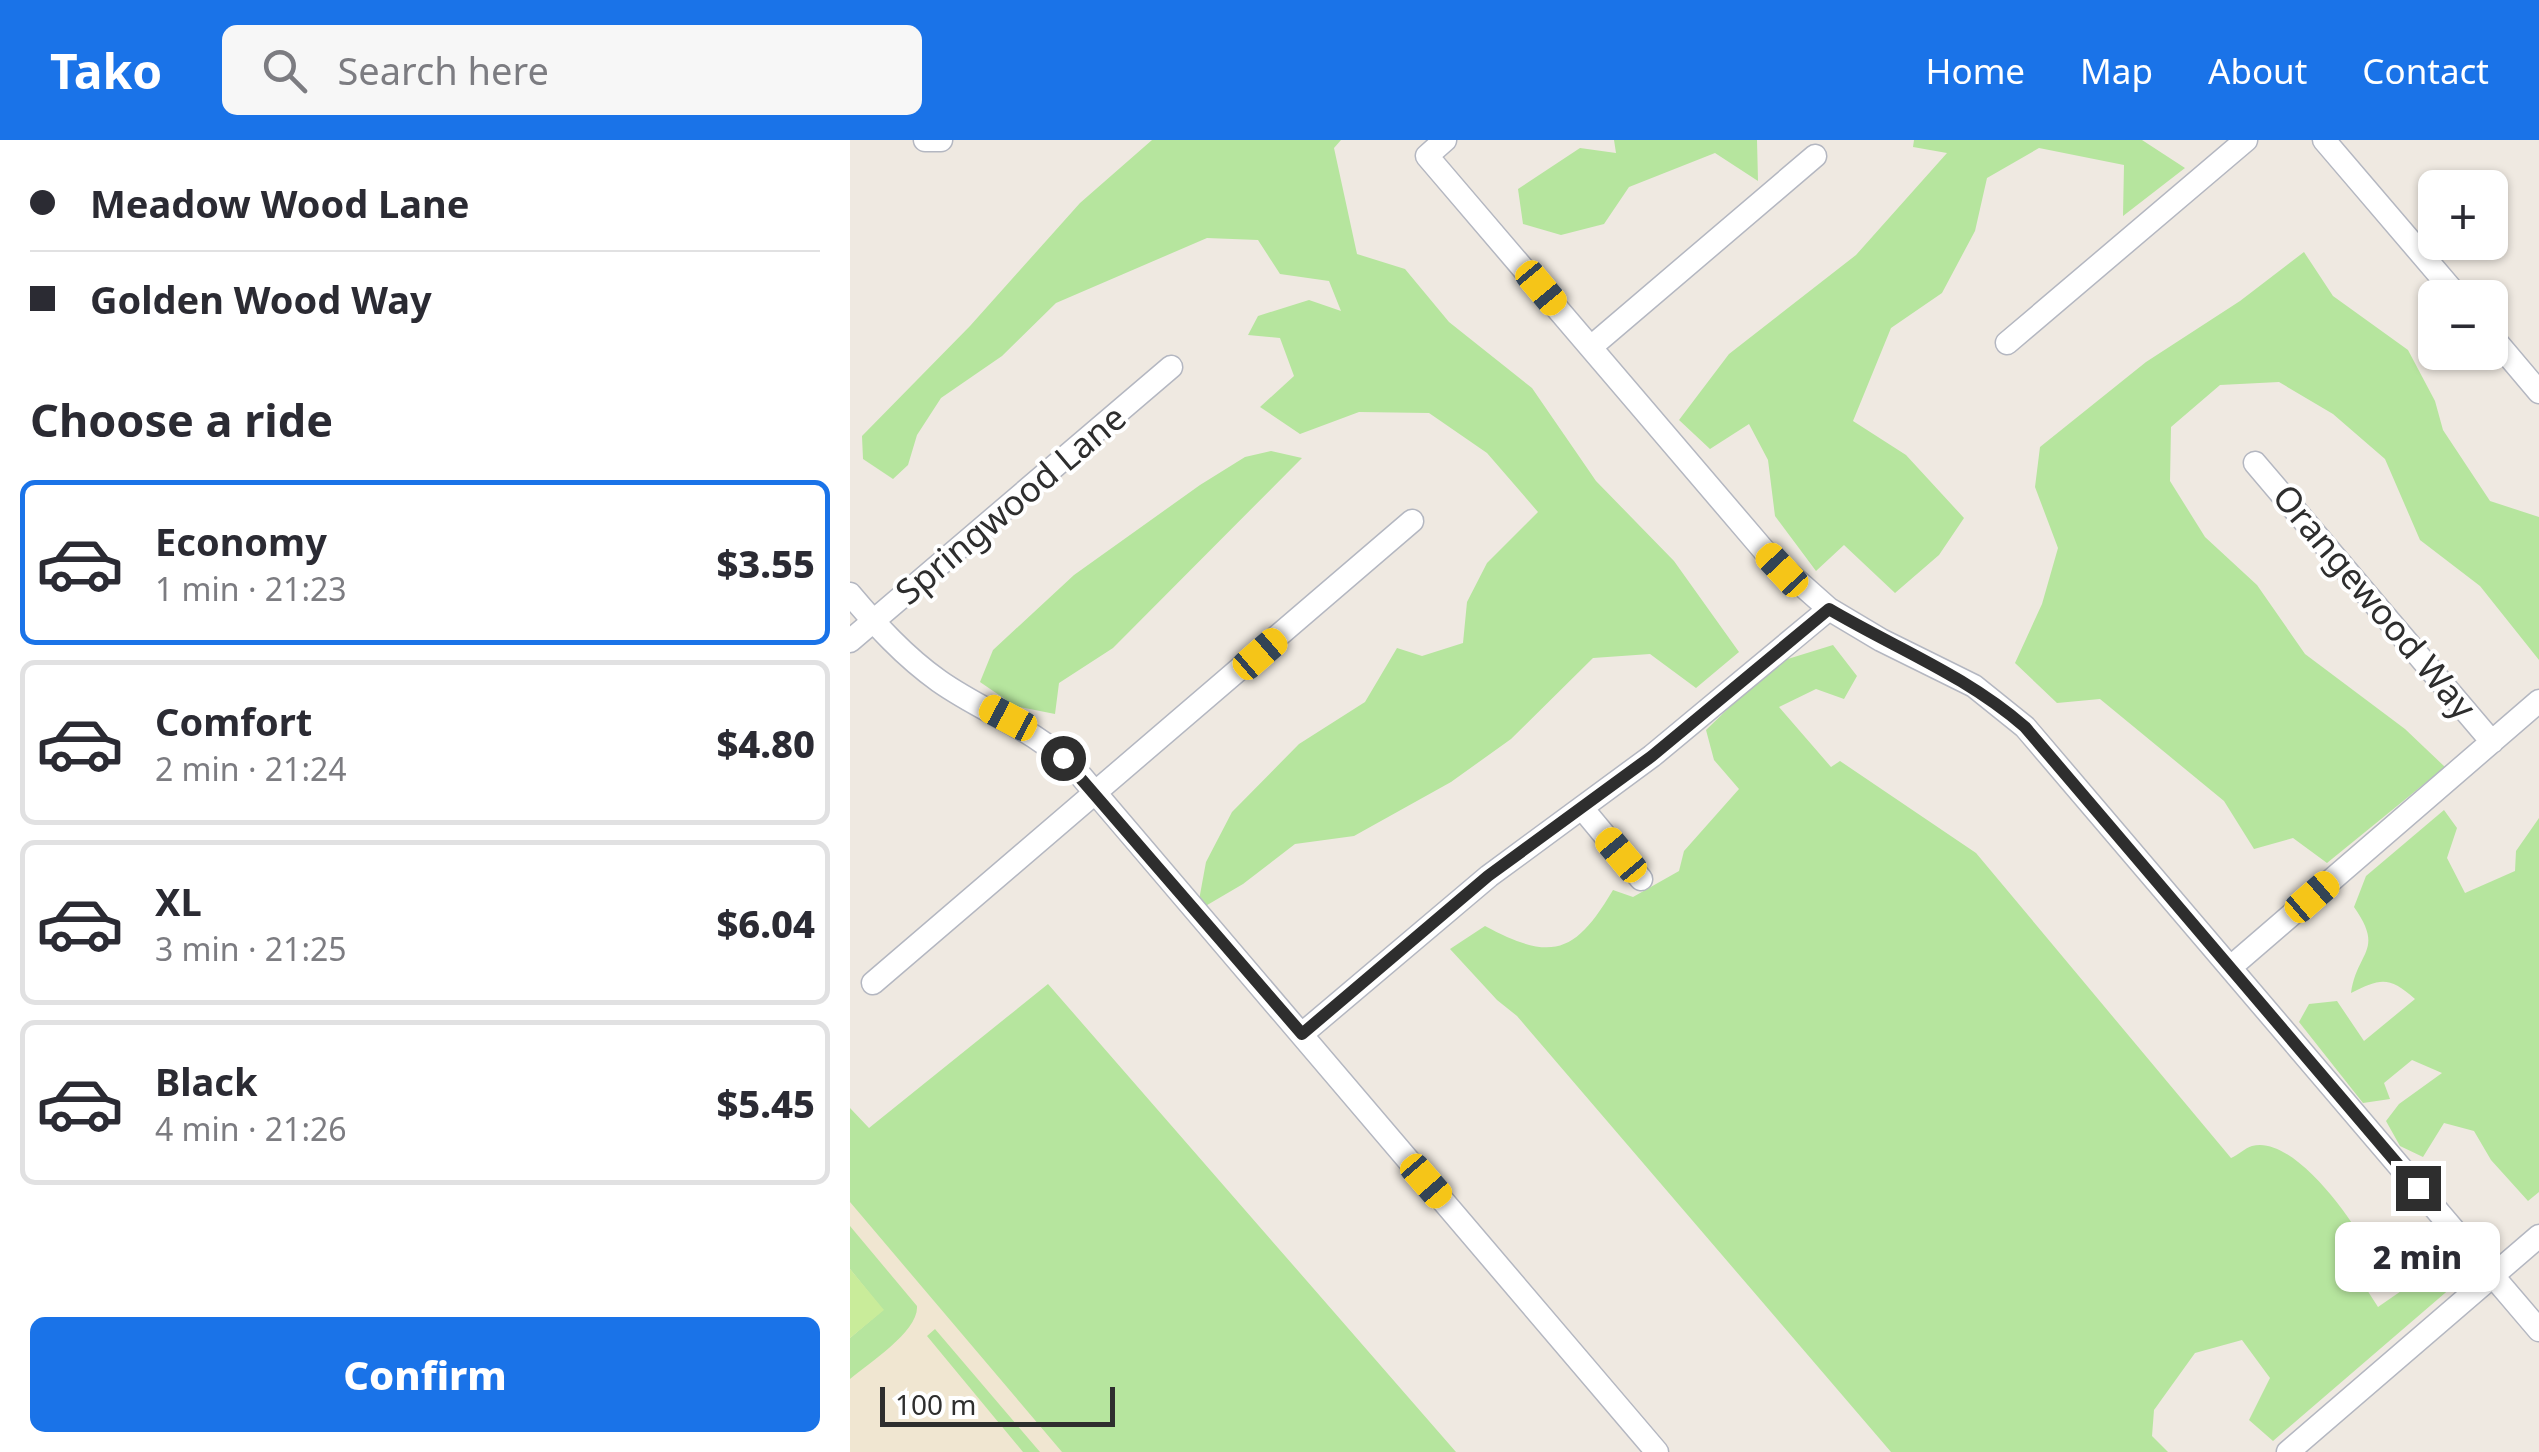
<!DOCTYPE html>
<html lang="en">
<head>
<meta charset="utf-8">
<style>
	:root { --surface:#fff; --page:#f7f7f7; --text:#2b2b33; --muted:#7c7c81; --line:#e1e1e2; --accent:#1a73e8 }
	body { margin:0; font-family:"Noto Sans",sans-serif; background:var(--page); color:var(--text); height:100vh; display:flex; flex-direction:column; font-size:38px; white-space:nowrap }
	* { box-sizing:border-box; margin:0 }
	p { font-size:32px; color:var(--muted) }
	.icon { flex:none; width:55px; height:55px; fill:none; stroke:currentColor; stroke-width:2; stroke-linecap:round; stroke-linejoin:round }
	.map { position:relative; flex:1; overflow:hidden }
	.details { display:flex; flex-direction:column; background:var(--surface); width:850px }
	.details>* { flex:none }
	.top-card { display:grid; align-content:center; height:220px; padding:0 30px; background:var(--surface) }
	.tools { position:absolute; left:1568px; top:30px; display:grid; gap:20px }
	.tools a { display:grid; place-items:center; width:90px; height:90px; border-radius:15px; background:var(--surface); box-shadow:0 2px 8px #0004; font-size:50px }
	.scale { position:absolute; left:30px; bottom:25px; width:235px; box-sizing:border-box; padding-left:10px; border:5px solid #2e2e2e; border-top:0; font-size:28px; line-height:35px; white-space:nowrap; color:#2e2e2e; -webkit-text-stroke:8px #fff; paint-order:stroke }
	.end { position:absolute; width:45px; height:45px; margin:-22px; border:12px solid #2e2e2e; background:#fff; box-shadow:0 0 0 5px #fff }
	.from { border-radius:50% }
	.bubble { position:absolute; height:70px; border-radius:15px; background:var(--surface); box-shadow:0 2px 8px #0004; font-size:32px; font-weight:800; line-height:70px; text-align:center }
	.car { position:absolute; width:30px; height:60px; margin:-30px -15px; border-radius:12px; box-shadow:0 0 8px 2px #0007; background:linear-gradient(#f5c518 24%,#345 0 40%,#f5c518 0 76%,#345 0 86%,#f5c518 0) }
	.top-card b { display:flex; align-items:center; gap:35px; height:95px; font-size:38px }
	.top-card b+b { border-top:2px solid var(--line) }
	.top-card i { width:25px; height:25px; background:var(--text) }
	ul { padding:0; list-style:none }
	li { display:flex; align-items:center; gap:30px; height:165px; margin:0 20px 15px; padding:0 10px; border:5px solid var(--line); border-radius:15px }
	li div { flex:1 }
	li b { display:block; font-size:38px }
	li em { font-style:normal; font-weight:800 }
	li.on { border-color:var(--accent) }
	li>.icon { width:90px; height:90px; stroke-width:1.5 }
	h2 { padding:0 30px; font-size:45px; line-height:120px }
	.primary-button { display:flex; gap:20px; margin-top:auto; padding:20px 30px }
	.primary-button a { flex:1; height:115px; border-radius:15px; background:var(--accent); color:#fff; font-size:40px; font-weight:800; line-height:115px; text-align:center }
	header { display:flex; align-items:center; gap:60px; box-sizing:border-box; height:140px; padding:0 50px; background:var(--accent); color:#fff }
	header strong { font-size:48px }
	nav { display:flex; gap:55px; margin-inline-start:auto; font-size:35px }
	.search { width:700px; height:90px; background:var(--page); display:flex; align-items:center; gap:25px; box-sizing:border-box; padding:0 35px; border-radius:15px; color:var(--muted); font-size:38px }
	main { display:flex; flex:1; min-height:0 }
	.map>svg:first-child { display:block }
	.education { fill:#f0e6d1 }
	.green { fill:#b6e59e }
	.pitch { fill:#c9ec9a }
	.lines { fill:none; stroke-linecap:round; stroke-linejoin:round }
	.minor-casing { stroke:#b4b7c1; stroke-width:25 }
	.minor { stroke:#fff; stroke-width:22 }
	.route { stroke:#2e2e2e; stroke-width:12 }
	.labels { text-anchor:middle; stroke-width:8; stroke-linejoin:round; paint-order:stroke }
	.street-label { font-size:35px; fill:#2e2e2e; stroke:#fff }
</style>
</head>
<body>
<header>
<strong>Tako</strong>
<div class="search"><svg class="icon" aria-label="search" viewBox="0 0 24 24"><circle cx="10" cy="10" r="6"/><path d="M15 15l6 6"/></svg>Search here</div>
<nav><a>Home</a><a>Map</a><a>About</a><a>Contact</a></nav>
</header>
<main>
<section class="details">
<div class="top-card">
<b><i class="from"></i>Meadow Wood Lane</b>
<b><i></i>Golden Wood Way</b>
</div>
<h2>Choose a ride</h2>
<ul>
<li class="on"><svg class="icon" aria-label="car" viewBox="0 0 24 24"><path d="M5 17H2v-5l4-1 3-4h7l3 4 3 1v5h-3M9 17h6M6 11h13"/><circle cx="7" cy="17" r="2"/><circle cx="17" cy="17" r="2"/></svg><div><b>Economy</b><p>1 min · 21:23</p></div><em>$3.55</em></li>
<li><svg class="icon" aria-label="car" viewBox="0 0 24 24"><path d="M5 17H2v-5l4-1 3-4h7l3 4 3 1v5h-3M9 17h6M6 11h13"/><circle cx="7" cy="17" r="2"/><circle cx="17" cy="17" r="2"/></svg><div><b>Comfort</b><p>2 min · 21:24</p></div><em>$4.80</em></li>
<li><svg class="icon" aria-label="car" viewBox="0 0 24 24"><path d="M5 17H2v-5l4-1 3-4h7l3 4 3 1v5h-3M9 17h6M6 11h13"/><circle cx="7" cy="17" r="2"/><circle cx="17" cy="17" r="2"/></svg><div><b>XL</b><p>3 min · 21:25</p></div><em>$6.04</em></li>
<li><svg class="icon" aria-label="car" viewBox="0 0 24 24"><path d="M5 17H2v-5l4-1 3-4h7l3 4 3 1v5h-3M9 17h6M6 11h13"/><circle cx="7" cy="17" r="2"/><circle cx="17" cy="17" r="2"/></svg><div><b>Black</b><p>4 min · 21:26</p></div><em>$5.45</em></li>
</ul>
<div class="primary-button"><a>Confirm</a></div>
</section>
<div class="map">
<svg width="1689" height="1312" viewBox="0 0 1689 1312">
	<rect width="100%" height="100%" fill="#efe9e1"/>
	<!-- education -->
	<path class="education" d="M0 1036 237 1312H0Z"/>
	<!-- green -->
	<path class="green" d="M302 0H491L484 8 507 114 555 129 599 182 682 248 746 341 824 421 889 512 846 548 800 514 743 518 661 599 601 642 504 696 445 704 393 744 347 771 356 722 382 672 449 604 515 562 547 508 572 516 613 503 617 462 637 423 688 372 637 313 579 273 509 272 450 294 410 267 444 236 430 198 398 195 408 176 459 160 491 171 479 141 430 134 408 100 357 98 206 163 152 216 91 258 67 295 58 325 43 339 13 319 12 296 120 186 230 63Z
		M764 0H907L908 41 865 13 779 47 754 84 711 95 673 84 668 49 730 8 766 13Z
		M1064 0H1292L1335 28 1273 76 1274 25 1189 8 1137 38 1125 91 1092 153 1041 188 1003 281 1056 315 1114 378 1089 415 1045 453 994 405 966 431 925 376 918 320 899 284 860 309 829 280 879 214 1006 115 1097 13 1063 7Z
		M1454 112 1483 156 1558 210 1585 261 1593 290 1640 361 1689 377V520L1630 446 1570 400 1535 319 1483 274 1429 242 1370 245 1321 287 1320 341 1355 397 1407 445 1455 514 1555 589 1595 627 1477 723 1443 698 1404 709 1374 661 1250 559 1207 563 1165 523 1192 464 1208 408 1185 347 1190 307 1296 222 1390 161Z
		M421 311 452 318 263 508 209 543 205 574 165 566 130 542 143 510 224 435 350 345 395 317Z
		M983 505 1007 536 994 559 966 549 929 567 981 627 990 621 1126 713 1381 1018C1388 1015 1395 1008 1402 1006 1443 994 1505 1082 1520 1113L1510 1139 1528 1167 1596 1120 1605 1124 1602 1147 1423 1301 1399 1280 1420 1238 1392 1200 1345 1213 1304 1270 1302 1296 1318 1312H1041L667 876 647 860 600 809 635 786C702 822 725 814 763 750L783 757 829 731 834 711 889 649 864 620 856 590 925 523Z
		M1594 670 1607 688 1597 718 1615 753 1665 731 1666 711 1689 678V1052L1678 1061 1641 1020 1624 991 1594 983 1573 1017 1550 1006 1536 981 1549 964 1592 933 1562 920 1534 943 1540 959 1513 963 1449 882 1459 864 1487 861 1514 901 1565 859C1539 836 1531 838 1501 853 1507 811 1535 811 1504 767L1516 736Z
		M198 844 606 1312H212L0 1062V968L19 988Z
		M0 1086 67 1166C69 1191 19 1223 0 1239V1198L33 1170 0 1129Z
		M85 1189 190 1312H173L77 1196Z"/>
	<!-- pitch -->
	<path class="pitch" d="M0 1129 34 1170 0 1198Z"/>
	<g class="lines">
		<defs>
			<path id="minor" d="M75 0H91
				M595 0 577 16 917 414 979 469 1031 500 1124 546 1175 587 1689 1190
				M1474 0 1609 158
				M1640 194 1689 252
				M1157 203 1396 0
				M741 207 965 16
				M1405 323 1642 602
				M0 454C27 486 54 516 89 541 136 574 181 586 225 629L807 1312
				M0 501 321 227
				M732 668 791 739
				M1382 826 1689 561
				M23 843 562 381
				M452 894 639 736 802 616 979 469
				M1438 1312 1689 1096"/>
		</defs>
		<!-- minor casing -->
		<use href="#minor" class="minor-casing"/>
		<!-- minor -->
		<use href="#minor" class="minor"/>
	</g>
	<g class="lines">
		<!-- route -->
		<path class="route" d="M213 618 452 894 638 736 802 616 979 469C1047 509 1115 535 1175 587L1568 1048"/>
	</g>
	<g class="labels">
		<!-- street labels -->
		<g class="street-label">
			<text transform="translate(161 365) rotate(-40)" y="12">Springwood Lane</text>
			<text transform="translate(1524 462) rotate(50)" y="12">Orangewood Way</text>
		</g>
	</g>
</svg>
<div class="tools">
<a>+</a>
<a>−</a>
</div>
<div class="scale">100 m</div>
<i class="end from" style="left:213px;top:618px"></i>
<i class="end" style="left:1568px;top:1048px"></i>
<div class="bubble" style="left:1485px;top:1082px;width:165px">2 min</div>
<i class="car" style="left:691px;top:148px;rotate:140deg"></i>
<i class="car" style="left:932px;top:430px;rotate:317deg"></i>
<i class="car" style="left:410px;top:514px;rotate:49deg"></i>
<i class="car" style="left:158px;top:578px;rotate:298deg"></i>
<i class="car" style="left:771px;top:715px;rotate:320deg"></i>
<i class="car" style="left:1462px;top:757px;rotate:49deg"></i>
<i class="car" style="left:576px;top:1041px;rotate:139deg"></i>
</div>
</main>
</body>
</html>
